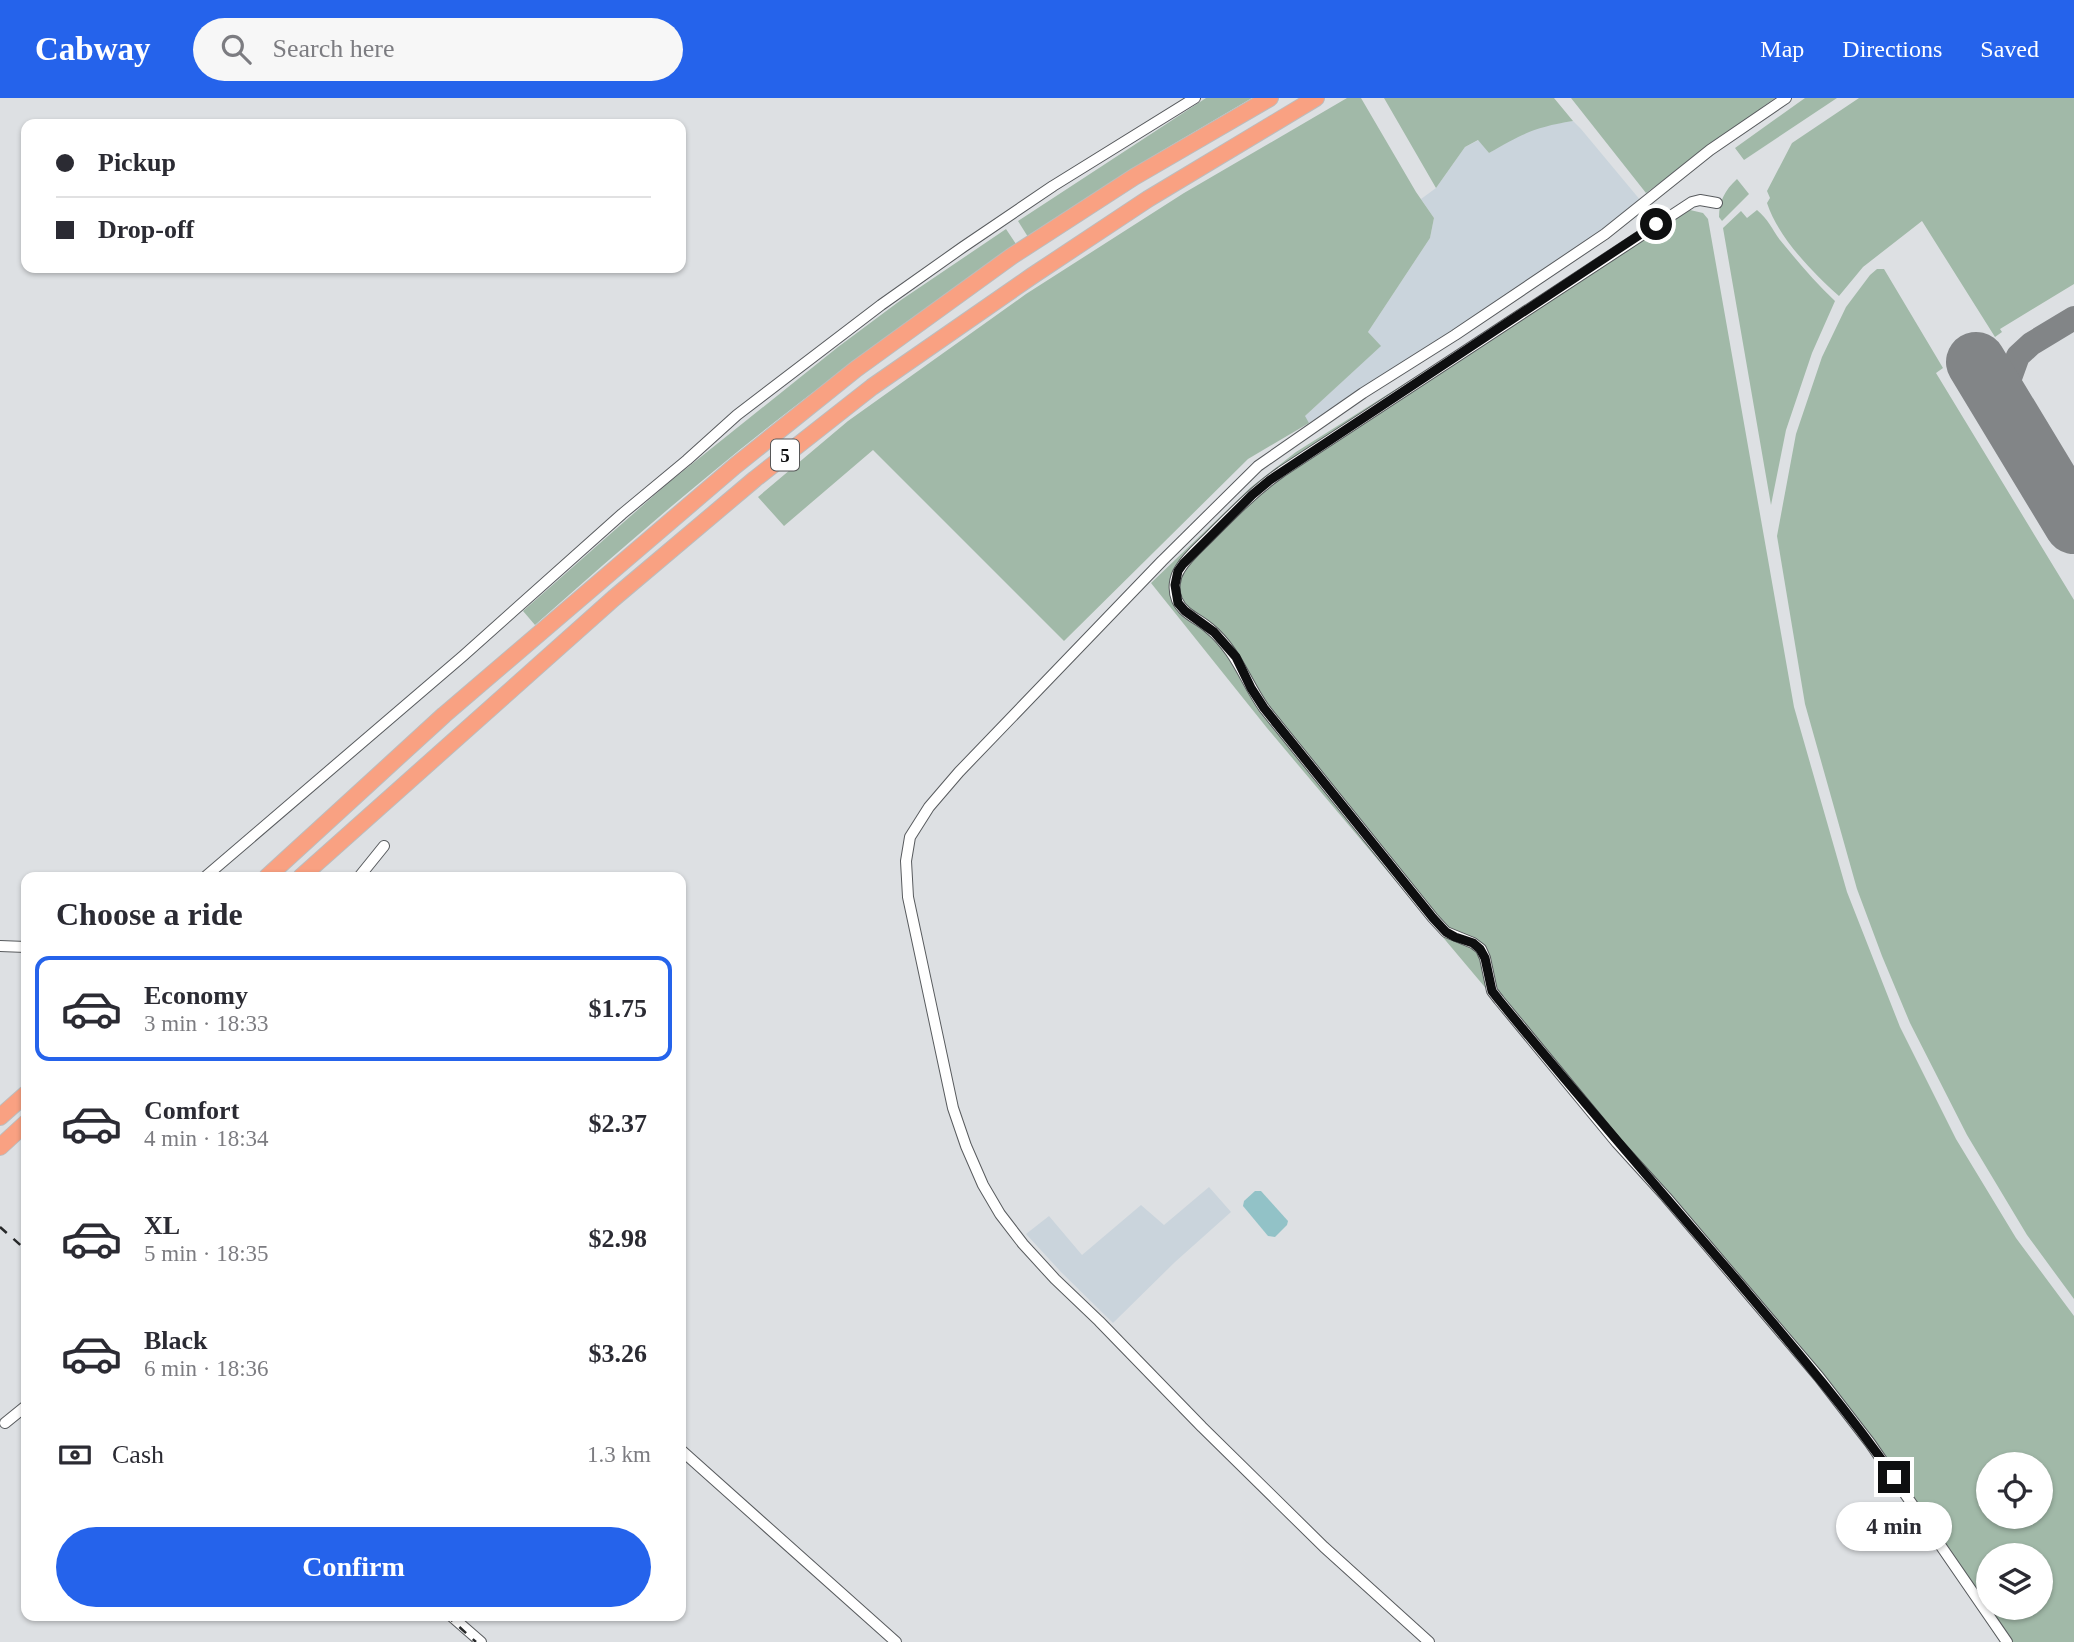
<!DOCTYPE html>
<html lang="en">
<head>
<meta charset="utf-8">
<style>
	:root { --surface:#fff; --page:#f7f7f7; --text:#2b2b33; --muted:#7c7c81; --line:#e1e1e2; --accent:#2563eb }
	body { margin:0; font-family:Georgia,serif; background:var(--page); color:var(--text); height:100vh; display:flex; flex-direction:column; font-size:26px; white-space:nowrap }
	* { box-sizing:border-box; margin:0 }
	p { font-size:23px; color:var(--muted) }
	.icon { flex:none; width:38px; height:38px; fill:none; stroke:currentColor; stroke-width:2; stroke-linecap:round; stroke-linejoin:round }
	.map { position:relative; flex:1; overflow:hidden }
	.sheet { position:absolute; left:21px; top:774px; width:665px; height:749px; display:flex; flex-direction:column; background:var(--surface); border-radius:14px; box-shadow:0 2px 5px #0004 }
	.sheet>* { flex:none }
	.top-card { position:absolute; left:21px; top:21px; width:665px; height:154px; border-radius:14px; box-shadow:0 2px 5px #0004; display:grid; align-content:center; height:154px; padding:0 35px; background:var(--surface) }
	.fabs { position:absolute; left:1976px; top:1354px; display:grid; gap:14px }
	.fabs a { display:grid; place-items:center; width:77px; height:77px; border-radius:50%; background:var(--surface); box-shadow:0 2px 5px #0004; font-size:35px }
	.end { position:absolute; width:32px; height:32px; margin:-16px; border:9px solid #0e0f10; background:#fff; box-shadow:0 0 0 4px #fff }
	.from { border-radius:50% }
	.bubble { position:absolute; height:49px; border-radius:24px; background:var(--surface); box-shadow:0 2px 5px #0004; font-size:23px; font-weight:600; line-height:49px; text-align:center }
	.top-card b { display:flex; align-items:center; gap:24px; height:66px; font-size:26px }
	.top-card b+b { border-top:2px solid var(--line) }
	.top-card i { width:18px; height:18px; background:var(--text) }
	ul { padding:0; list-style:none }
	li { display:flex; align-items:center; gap:21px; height:105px; margin:0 14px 10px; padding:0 21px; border:4px solid transparent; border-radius:14px }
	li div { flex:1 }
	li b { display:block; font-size:26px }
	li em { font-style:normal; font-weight:600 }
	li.selected { border-color:var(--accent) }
	li>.icon { width:63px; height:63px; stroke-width:1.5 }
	h2 { padding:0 35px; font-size:32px; line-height:84px }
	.pay { display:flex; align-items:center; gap:18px; height:77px; padding:0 35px; font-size:26px }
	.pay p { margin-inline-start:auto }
	.action { display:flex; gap:14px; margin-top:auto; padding:14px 35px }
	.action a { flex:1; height:80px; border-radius:42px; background:var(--accent); color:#fff; font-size:28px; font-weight:600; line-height:80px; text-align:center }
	header { display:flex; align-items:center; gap:42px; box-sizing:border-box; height:98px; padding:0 35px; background:var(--accent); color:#fff }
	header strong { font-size:33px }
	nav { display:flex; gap:38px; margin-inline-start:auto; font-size:24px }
	.search { width:490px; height:63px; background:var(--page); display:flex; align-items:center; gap:18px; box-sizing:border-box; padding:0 24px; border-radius:38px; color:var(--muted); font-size:26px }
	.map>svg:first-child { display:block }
	.built { fill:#cad4dc }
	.green { fill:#a1b9a8; fill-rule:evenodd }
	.water { fill:#92c2c7 }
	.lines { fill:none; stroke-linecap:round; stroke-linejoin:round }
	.taxiway { stroke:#828587; stroke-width:24 }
	.runway { stroke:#828587; stroke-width:60 }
	.minor-casing { stroke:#585b5e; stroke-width:12 }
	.highway-casing { stroke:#bcbcbc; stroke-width:18 }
	.minor { stroke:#fff; stroke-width:10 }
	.highway { stroke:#f9a182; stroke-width:16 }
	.rail { stroke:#282a2b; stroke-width:2.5; stroke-dasharray:9 9; stroke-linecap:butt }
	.route { stroke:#0e0f10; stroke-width:9 }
	.labels { text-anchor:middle; stroke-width:5; stroke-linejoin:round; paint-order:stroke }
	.shield { fill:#fff; stroke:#565758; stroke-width:2 }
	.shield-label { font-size:19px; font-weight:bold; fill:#0e0f10 }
</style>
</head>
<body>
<header>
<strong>Cabway</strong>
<div class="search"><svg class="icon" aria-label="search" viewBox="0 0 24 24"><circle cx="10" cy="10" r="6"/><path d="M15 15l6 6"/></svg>Search here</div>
<nav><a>Map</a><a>Directions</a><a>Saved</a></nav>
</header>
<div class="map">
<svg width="2074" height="1544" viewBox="0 0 2074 1544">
	<rect width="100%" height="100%" fill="#dde0e3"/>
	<!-- built -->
	<path class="built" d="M1573 23 1581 31 1641 103 1583 148 1533 178 1496 205 1361 295 1309 325 1304 319 1380 248 1368 234 1430 140 1434 120 1421 101 1436 90 1465 49 1479 42 1489 55 1522 35 1541 28Z
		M1209 1089 1231 1114 1175 1164 1113 1225 1061 1174 1026 1136 1049 1118 1082 1157 1141 1107 1164 1127Z"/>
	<!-- green -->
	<path class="green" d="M1206 0H1252L1160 54 1028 139 1018 123Z
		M1347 0H1361L1416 94 1434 120 1430 140 1368 234 1381 248 1305 318 1309 325 1248 361 1064 543 873 352 784 428 758 399 848 323 1026 196 1184 95Z
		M1384 0H1554L1573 23C1535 29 1522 36 1489 55L1478 42 1465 49 1436 90Z
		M1571 0H1775L1646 95Z
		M1805 0H1837L1744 62 1735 50Z
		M1859 0H2074V186L2000 231 2002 234 1995 239 1922 123 1863 169 1839 198C1812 174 1778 139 1767 105L1770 100 1767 93 1792 45Z
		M1737 81 1749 96 1722 123 1719 119C1719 103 1725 92 1737 81Z
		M1690 112 1703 115 1708 121 1794 609 1847 794 1900 929 1956 1041 2016 1140 2074 1218V1544H2000L1884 1373 1816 1283 1267 630 1151 485 1251 389 1296 354 1547 196ZM1988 1367H2040V1419H1988ZM1988 1458H2040V1510H1988Z
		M1757 112C1768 121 1772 131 1780 142 1798 164 1815 184 1835 203L1812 255 1786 332 1771 407 1723 130 1741 113 1747 120Z
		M1006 131 1016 146C935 205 854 262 776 323 693 388 614 457 535 527L523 513 667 386 838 249 901 202Z
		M1877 171H1884L1943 270 1936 275 2074 502V1201L2027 1137 1967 1037 1910 925 1882 858 1857 791 1805 606 1777 438 1796 336 1822 259 1846 209 1870 177Z"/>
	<!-- water -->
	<path class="water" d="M1255 1093H1261L1288 1123 1287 1127 1275 1139 1268 1138 1243 1108 1244 1103Z"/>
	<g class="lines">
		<!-- taxiway -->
		<path class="taxiway" d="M2001 305 2018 258 2031 246 2074 220"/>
		<!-- runway -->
		<path class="runway" d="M1976 264 2074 426"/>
		<defs>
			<path id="minor" d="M1717 105 1700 102 1692 104 1281 374C1254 393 1232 416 1209 439 1199 449 1187 459 1180 471 1174 480 1173 492 1177 502 1183 516 1199 521 1209 530 1236 552 1245 583 1264 610L1433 820 1446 834 1473 845 1481 851 1485 860 1492 893 1499 902 1617 1045 1666 1099 1819 1279 1870 1345 2007 1544
				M205 779 463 558 622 416 687 362 737 317 881 207 963 149 1053 88 1195 0
				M359 779 384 748
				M0 848 26 849
				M5 1325 26 1308
				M681 1352 896 1544
				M450 1517 481 1544
				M1429 1544 1324 1449 1202 1329 1099 1223 1055 1181 1023 1146 1000 1116 983 1087 966 1048 953 1010 908 799 906 763 910 739 929 709 959 674 1162 463 1258 368 1363 295 1455 237 1605 136 1710 52 1786 0"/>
			<path id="highway" d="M267 779 444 617 735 368 856 271 1012 158 1134 79 1270 0
				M301 779 614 500 755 381 872 289 1032 178 1148 101 1316 0
				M0 1019 26 996
				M0 1049 26 1025"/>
		</defs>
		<!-- minor casing -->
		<use href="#minor" class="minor-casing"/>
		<!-- highway casing -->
		<use href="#highway" class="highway-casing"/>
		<!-- minor -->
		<use href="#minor" class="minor"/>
		<!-- highway -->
		<use href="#highway" class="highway"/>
		<!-- rail -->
		<path class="rail" d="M0 1129 26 1152
			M446 1517 476 1544"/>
	</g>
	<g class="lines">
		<!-- route -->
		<path class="route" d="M1656 126 1270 382 1252 397 1183 466 1178 473 1175 487 1178 505 1185 513 1214 534 1236 559 1251 590 1264 610 1433 820 1446 834 1455 839 1473 845 1480 851 1485 860 1492 893 1499 902C1576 996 1656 1088 1735 1180 1790 1245 1845 1309 1894 1379"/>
	</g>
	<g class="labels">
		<!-- shield labels -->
		<rect class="shield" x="771" y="341.5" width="28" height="31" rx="5"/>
		<g class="shield-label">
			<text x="785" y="364">5</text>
		</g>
	</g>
</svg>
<div class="fabs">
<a><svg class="icon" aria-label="locate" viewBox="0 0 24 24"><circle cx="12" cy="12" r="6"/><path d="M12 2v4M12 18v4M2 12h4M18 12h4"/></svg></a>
<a><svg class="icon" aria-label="layers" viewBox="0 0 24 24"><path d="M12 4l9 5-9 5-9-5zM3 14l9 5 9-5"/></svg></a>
</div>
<i class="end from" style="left:1656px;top:126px"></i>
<i class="end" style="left:1894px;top:1379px"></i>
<div class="bubble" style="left:1836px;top:1404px;width:116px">4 min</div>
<div class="top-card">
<b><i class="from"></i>Pickup</b>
<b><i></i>Drop-off</b>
</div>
<section class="sheet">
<h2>Choose a ride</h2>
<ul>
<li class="selected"><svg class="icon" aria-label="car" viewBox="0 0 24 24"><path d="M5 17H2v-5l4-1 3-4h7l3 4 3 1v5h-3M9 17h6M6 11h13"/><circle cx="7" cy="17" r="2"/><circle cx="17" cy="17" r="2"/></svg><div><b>Economy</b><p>3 min · 18:33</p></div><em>$1.75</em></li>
<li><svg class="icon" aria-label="car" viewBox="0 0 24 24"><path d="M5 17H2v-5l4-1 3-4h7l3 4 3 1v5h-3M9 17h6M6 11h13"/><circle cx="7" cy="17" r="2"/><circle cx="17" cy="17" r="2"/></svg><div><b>Comfort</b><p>4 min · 18:34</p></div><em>$2.37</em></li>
<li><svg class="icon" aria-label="car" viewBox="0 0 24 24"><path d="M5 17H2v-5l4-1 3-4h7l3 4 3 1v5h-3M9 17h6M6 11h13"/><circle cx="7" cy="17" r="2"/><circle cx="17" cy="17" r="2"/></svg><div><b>XL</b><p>5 min · 18:35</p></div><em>$2.98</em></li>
<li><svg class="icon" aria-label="car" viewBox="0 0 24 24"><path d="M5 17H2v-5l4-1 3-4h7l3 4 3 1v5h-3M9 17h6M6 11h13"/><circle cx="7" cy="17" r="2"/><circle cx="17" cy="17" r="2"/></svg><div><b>Black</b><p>6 min · 18:36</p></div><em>$3.26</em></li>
</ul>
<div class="pay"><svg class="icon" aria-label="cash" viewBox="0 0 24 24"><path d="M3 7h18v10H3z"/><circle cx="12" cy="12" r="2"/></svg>Cash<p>1.3 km</p></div>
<div class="action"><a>Confirm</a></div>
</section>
</div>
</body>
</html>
